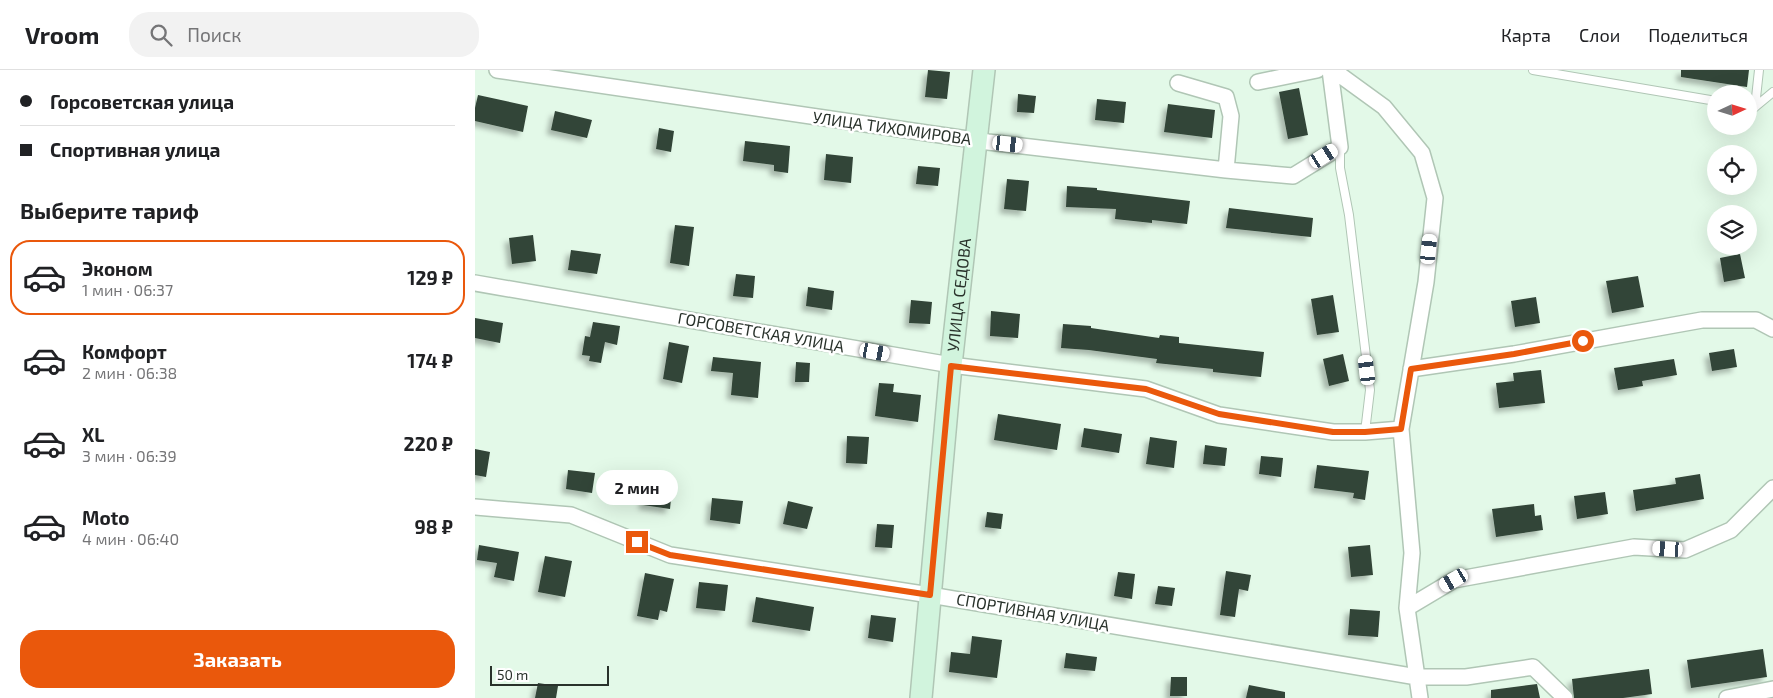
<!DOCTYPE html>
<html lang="ru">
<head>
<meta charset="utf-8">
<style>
	:root { --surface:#fff; --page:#f2f2f2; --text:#202124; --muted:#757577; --line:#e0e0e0; --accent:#ea580c }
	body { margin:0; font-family:"Exo 2",sans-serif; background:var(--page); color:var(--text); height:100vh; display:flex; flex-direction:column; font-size:19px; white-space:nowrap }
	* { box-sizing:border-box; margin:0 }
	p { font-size:16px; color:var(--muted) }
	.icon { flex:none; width:28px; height:28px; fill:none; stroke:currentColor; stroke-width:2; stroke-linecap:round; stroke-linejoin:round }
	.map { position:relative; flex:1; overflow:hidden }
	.details { display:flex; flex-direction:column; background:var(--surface); width:475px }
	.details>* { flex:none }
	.banner { display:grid; align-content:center; height:110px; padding:0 20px; background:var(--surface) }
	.needle { width:32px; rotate:86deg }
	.buttons { position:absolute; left:1232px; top:15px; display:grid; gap:10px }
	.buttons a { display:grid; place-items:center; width:50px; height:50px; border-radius:50%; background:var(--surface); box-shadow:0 5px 20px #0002; font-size:25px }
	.scale { position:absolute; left:15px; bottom:12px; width:119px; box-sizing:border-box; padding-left:5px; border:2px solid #29322b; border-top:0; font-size:14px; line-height:18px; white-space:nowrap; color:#29322b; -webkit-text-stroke:4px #fff; paint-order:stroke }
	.end { position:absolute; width:22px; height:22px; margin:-11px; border:6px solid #ea580c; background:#fff; box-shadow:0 0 0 2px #fff }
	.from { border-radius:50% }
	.bubble { position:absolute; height:35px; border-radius:18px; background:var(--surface); box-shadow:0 5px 20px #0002; font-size:16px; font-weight:700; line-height:35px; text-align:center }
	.car { position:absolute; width:15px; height:30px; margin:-15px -8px; border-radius:6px; box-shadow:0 0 4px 1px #0007; background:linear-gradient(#fff 24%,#345 0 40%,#fff 0 76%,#345 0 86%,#fff 0) }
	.banner b { display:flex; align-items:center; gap:18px; height:48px; font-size:19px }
	.banner b+b { border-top:1px solid var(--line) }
	.banner i { width:12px; height:12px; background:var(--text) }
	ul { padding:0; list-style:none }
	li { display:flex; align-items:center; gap:15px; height:75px; margin:0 10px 8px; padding:0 10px; border:2px solid transparent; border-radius:20px }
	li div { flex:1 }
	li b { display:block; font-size:19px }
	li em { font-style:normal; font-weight:700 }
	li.active { border-color:var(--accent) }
	li>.icon { width:45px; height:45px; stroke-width:1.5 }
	h2 { padding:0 20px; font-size:22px; line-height:60px }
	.cta { display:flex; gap:10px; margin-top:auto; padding:10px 20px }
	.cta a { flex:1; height:58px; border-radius:20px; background:var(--accent); color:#fff; font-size:20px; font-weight:700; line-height:58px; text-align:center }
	header { display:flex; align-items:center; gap:30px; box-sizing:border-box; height:70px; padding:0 25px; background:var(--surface); border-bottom:1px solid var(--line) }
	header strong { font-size:24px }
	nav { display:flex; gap:28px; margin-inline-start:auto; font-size:18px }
	.search { width:350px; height:45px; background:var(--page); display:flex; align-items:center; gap:12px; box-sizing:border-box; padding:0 18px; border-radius:20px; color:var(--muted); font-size:19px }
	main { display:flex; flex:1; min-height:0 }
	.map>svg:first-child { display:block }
	.building { fill:#324437; filter:url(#shadow) }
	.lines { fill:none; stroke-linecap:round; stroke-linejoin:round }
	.lane-casing { stroke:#b0c6b5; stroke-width:10 }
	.street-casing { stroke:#b0c6b5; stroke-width:18 }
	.secondary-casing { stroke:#b0c6b5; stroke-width:24 }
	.lane { stroke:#fff; stroke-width:8 }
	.street { stroke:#fff; stroke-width:15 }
	.secondary { stroke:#d1f4dd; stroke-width:21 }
	.route { stroke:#ea580c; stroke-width:6 }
	.labels { text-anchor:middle; stroke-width:5; stroke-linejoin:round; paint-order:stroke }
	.street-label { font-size:16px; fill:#29322b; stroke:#fff }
</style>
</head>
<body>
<header>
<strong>Vroom</strong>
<div class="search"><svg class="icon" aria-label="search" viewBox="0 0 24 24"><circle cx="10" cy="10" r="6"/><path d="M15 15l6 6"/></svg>Поиск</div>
<nav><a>Карта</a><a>Слои</a><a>Поделиться</a></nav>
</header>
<main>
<section class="details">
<div class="banner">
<b><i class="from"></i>Горсоветская улица</b>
<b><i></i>Спортивная улица</b>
</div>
<h2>Выберите тариф</h2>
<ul>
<li class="active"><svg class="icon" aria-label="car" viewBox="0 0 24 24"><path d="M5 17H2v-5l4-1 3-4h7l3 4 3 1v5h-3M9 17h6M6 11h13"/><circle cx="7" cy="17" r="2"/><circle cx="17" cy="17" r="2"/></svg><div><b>Эконом</b><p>1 мин · 06:37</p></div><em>129 ₽</em></li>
<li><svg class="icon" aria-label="car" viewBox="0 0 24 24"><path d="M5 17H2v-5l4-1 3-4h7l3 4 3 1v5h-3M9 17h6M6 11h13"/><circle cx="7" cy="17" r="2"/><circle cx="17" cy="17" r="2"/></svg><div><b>Комфорт</b><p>2 мин · 06:38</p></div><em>174 ₽</em></li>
<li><svg class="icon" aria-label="car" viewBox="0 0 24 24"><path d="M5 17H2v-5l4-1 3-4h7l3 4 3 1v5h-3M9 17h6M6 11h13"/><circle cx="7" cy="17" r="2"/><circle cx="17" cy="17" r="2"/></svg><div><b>XL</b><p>3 мин · 06:39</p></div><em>220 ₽</em></li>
<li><svg class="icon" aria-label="car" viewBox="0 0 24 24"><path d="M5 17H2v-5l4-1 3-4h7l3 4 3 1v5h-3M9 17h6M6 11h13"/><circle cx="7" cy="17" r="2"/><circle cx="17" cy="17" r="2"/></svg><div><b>Moto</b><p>4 мин · 06:40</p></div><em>98 ₽</em></li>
</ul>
<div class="cta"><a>Заказать</a></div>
</section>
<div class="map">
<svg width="1298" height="628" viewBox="0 0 1298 628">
	<defs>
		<filter id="shadow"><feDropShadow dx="-4.5" dy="4.5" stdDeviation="2.5" flood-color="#0004"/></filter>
	</defs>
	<rect width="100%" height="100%" fill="#e3f9e8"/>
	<!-- building -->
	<path class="building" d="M453 0 475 2 472 29 450 27Z
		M1206 0H1274L1272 17 1206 7Z
		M824 18 833 65 813 69 804 22Z
		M543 24 561 26 559 43 542 42Z
		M3 25 53 36 48 62 0 51V38Z
		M622 29 651 32 649 53 620 50Z
		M693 34 740 40 737 68 689 62Z
		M80 41 117 50 112 68 76 60Z
		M184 58 199 61 196 82 181 79Z
		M270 71 315 76 313 103 299 101V95L268 91Z
		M351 84 378 87 376 113 349 110Z
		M443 96 465 98 463 116 441 114Z
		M532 109 554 111 551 141 529 139Z
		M592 116 622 118V120L715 131 712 154 677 150V153L640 149 641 139 591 137Z
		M754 138 838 148 836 167 751 158Z
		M200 155 219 157 214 196 195 193Z
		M58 165 61 191 37 194 34 168Z
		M96 180 126 184 122 204 93 200Z
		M1265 184 1270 208 1249 212 1245 188Z
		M261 204 280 206 278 228 258 226Z
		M1163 206 1169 237 1137 243 1131 211Z
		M333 217 359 221 357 240 331 236Z
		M858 225 864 262 842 265 836 229Z
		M1061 227 1065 253 1040 257 1036 231Z
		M436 230 457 232 455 254 434 253Z
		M516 241 545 244 543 268 515 266Z
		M0 248 28 253 25 273 0 268Z
		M118 252 145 256 142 275 130 272 126 293 114 291 115 286 107 285 110 266 115 267Z
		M588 254 616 256V258L684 268 685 265 704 267V273L789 282 786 307 738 302V299L681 293 682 289 614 280 586 278Z
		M194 272 214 276 207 313 188 309Z
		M1259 279 1262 297 1237 301 1234 283Z
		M868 284 874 311 854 316 848 289Z
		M238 287 286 292 283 328 256 325 258 303 236 301Z
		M1199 289 1202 305 1167 311 1168 316 1143 320 1139 298Z
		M321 292 335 293 334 312H320Z
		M1066 300 1070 333 1024 338 1021 313 1039 311 1038 303Z
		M404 313 419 314 418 322 446 325 443 352 400 346Z
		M523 344 586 354 582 380 519 370Z
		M609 358 647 364 644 383 606 377Z
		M372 366 394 367 392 394 371 393Z
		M675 367 702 371 699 398 671 394Z
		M730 375 752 378 750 396 728 394Z
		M0 379 15 382 11 407 0 405Z
		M786 386 808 388 806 407 784 404Z
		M842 395 894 401 890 430 878 428 879 423 839 418Z
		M93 400 120 403 117 423 91 419Z
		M1225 404 1229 429 1161 441 1158 420 1201 414 1200 408Z
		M171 415 197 419 195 439 168 435Z
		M1130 422 1133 444 1102 449 1099 426Z
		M237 428 268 431 265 454 235 450Z
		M313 431 338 437 332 459 308 454Z
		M1059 434 1060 446 1066 445 1068 460 1021 467 1017 439Z
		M512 442 528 444 526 459 510 457Z
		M402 454 419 455 417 478 400 477Z
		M4 475 44 482 39 511 19 507 22 493 2 490Z
		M895 475 898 505 876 507 873 477Z
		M70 486 97 491 90 527 63 522Z
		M751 501 776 505 773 521 764 519 760 547 745 545Z
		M643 502 660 504 657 529 639 526Z
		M170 503 199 509 192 542 185 540 183 550 162 546Z
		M224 512 253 515 250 541 221 538Z
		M683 516 700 518 697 536 680 534Z
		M281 527 339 537 335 561 277 552Z
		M875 539 905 541 903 567 873 565Z
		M396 545 421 548 418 572 393 568Z
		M497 566 527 570 522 608 474 602 476 582 495 584Z
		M1288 579 1292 607 1216 618 1212 590Z
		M591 583 622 587 620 601 589 598Z
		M1174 599 1177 624 1148 628H1099L1097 609Z
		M696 607H712V626H695Z
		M63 613 83 616 81 628H60Z
		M1062 614 1065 628H1016V620Z
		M774 615 810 622V628H771Z"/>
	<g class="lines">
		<defs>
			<path id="lane" d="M1058 0 1241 31
				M1274 37H1280L1298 22
				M1280 37 1284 0
				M865 77V98L874 145 895 320 890 362"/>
			<path id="street" d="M22 0 513 72 751 100 818 106 865 77 855 0
				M858 0 909 37 947 83 960 128 951 212 926 359 937 483 932 538 945 628
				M783 12 842 0
				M703 13 751 27 756 46 751 100
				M0 213 476 295 671 319 744 345 858 362H890L926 359
				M936 299 1039 284 1227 250H1281L1298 259
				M0 437 96 445 195 485 455 525 942 607H991L1058 597 1090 628
				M932 538 979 510 1159 477 1210 480 1256 460 1298 418
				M1252 628 1298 619"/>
			<g id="secondary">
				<path id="s1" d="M446 628 476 295 509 0"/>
			</g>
		</defs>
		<!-- lane casing -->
		<use href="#lane" class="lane-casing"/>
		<!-- street casing -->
		<use href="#street" class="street-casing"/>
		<!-- secondary casing -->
		<use href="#secondary" class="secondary-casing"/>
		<!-- lane -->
		<use href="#lane" class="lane"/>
		<!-- street -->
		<use href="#street" class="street"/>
		<!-- secondary -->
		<use href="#secondary" class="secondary"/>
	</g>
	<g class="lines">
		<!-- route -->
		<path class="route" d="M162 472 195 485 455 525 476 296 671 319 744 344 858 362H890L926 359 936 299 1039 284 1108 271"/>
	</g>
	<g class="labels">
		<!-- street labels -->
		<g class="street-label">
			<text transform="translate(417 58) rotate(8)" y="6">УЛИЦА ТИХОМИРОВА</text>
			<text dy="6" stroke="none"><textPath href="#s1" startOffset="405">УЛИЦА СЕДОВА</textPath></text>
			<text transform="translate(286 262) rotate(10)" y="6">ГОРСОВЕТСКАЯ УЛИЦА</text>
			<text transform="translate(558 542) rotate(10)" y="6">СПОРТИВНАЯ УЛИЦА</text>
		</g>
	</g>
</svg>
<div class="buttons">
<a><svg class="needle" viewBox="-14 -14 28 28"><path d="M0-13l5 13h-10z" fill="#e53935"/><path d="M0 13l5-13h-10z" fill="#757577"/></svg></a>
<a><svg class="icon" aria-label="locate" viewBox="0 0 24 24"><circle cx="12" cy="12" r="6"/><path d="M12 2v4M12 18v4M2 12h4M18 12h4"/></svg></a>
<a><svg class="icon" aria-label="layers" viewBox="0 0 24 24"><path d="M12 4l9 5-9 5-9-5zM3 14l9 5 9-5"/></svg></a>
</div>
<div class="scale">50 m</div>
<i class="end from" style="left:1108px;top:271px"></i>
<i class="end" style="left:162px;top:472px"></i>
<div class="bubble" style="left:121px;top:400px;width:82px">2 мин</div>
<i class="car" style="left:533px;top:74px;rotate:96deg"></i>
<i class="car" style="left:849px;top:86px;rotate:58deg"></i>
<i class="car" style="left:954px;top:179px;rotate:6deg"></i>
<i class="car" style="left:400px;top:282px;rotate:100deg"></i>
<i class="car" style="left:892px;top:300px;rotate:353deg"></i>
<i class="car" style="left:1193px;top:479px;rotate:273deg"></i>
<i class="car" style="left:979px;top:510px;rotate:240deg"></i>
</div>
</main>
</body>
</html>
